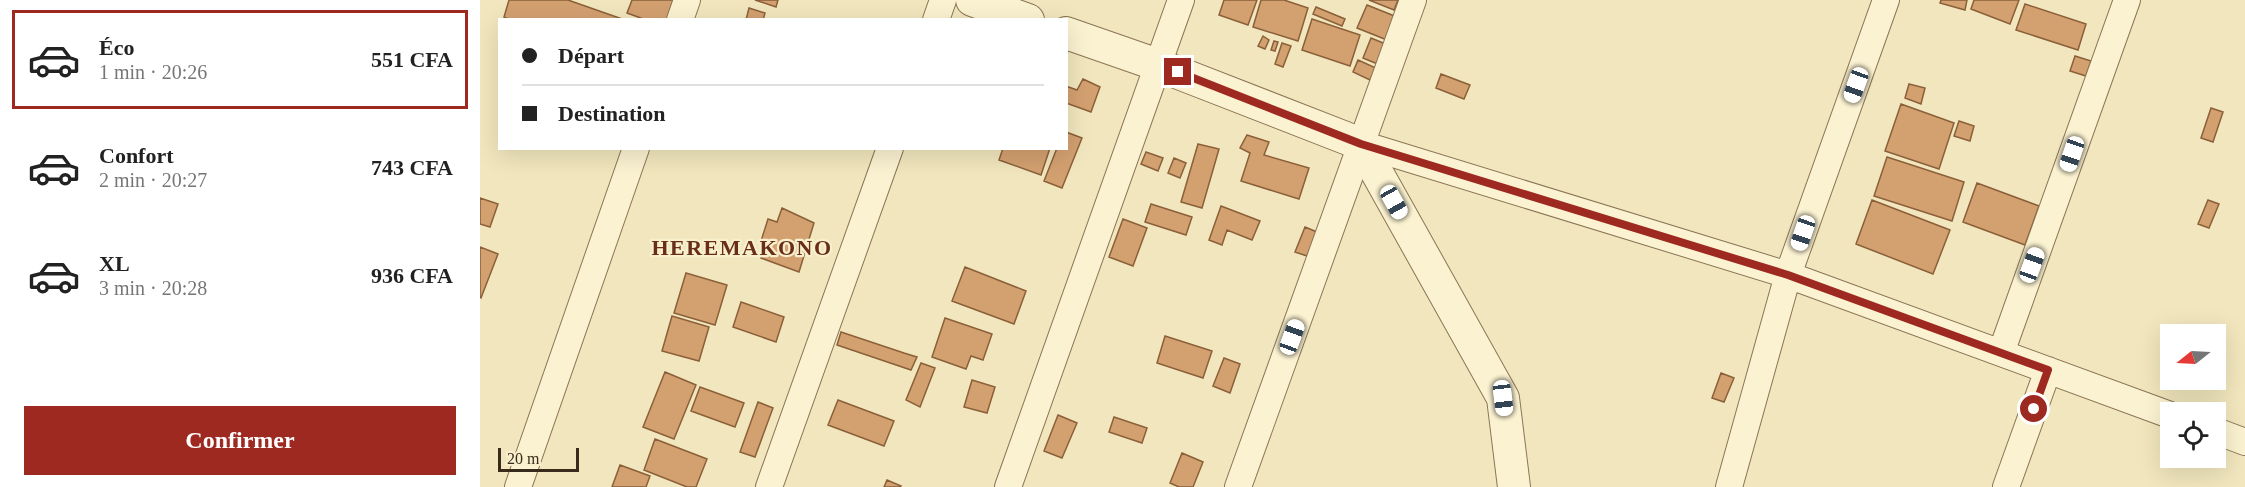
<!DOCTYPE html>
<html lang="fr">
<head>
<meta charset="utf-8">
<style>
	:root { --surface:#fff; --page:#f2f2f2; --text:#222; --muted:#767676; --line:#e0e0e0; --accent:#9e2920 }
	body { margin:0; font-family:"Times New Roman",serif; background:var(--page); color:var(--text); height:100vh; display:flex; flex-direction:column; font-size:22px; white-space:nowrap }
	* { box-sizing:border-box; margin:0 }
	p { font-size:20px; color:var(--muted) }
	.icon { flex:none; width:33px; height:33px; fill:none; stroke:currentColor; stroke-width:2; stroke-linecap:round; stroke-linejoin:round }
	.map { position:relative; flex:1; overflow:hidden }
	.details { display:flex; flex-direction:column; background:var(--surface); width:480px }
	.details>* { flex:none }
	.guide { position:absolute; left:18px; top:18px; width:570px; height:132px; border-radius:0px; box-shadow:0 6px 24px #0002; display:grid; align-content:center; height:132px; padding:0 24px; background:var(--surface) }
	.needle { width:39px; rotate:252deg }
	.fabs { position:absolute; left:1680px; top:324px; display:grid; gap:12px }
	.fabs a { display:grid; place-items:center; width:66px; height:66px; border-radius:0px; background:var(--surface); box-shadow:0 6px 24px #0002; font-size:30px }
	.scale { position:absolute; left:18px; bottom:15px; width:81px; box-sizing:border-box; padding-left:6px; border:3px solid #382b1b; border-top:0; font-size:16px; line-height:21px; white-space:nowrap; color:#382b1b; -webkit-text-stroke:4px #f8efcd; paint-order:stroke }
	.end { position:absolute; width:27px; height:27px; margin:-14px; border:8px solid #9e2920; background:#fff; box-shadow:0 0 0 3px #fff }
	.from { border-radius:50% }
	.car { position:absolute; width:18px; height:36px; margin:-18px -9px; border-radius:8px; box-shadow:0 0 4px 2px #0007; background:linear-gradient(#fff 24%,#345 0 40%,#fff 0 76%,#345 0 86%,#fff 0) }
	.guide b { display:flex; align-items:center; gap:21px; height:57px; font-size:22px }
	.guide b+b { border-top:2px solid var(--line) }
	.guide i { width:15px; height:15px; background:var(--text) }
	ul { padding:10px 0 0; list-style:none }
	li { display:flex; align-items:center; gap:18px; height:99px; margin:0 12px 9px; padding:0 12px; border:3px solid transparent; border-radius:0px }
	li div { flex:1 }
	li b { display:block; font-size:22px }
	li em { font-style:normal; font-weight:700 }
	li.active { border-color:var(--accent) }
	li>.icon { width:54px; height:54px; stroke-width:1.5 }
	.button { display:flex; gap:12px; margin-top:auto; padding:12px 24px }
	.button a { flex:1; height:69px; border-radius:0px; background:var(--accent); color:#fff; font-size:24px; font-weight:700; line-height:69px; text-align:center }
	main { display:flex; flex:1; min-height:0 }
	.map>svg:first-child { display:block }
	.building { fill:#d3a070; stroke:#8b6039; stroke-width:1.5 }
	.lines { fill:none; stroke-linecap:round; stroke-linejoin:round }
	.minor-casing { stroke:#8a7555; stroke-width:28 }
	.tertiary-casing { stroke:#8a7555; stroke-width:34 }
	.minor { stroke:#fbf2d1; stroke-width:26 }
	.tertiary { stroke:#fbf2d1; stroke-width:32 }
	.route { stroke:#9e2920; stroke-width:8 }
	.labels { text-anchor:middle; stroke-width:4.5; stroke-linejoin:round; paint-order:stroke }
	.district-label { font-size:22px; font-weight:bold; letter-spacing:1.5px; fill:#682e17; stroke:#f8efcd }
</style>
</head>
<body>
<main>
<section class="details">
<ul>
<li class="active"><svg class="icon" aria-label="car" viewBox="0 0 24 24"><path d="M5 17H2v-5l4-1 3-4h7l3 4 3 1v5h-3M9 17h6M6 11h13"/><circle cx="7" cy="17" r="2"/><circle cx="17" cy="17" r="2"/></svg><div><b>Éco</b><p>1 min · 20:26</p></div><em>551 CFA</em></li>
<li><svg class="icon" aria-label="car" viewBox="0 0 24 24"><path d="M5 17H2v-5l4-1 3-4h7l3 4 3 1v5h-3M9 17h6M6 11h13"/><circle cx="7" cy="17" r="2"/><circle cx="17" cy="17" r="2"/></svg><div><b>Confort</b><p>2 min · 20:27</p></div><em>743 CFA</em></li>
<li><svg class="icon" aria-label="car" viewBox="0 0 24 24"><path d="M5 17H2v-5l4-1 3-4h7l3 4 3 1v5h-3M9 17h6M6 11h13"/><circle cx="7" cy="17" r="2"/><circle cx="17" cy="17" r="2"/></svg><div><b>XL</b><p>3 min · 20:28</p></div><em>936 CFA</em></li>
</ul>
<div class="button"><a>Confirmer</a></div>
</section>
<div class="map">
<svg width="1765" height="487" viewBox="0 0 1765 487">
	<rect width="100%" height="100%" fill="#f1e6bd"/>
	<!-- building -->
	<path class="building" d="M29 0H88L145 20H31L24 17Z
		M152 0H198L192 20H166L147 13Z
		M275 0H298L296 7Z
		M744 0H777L768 25 739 15Z
		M781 0H804L828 8 818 41 773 27Z
		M889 0H918L914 10Z
		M1461 0H1487L1485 10 1460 3Z
		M1494 0H1539L1530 24 1491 9Z
		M1545 4 1606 24 1598 50 1536 30Z
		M887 5 917 17 907 40 877 28Z
		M836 7 865 19 862 26 833 14Z
		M269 8 285 13 283 20H266Z
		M832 19 880 35 870 66 822 50Z
		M783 36 789 40 785 49 778 46Z
		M891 38 908 45 900 65 883 58Z
		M794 41 798 42 795 51 791 50Z
		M802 43 811 46 803 67 795 64Z
		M1595 56 1611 61 1606 76 1590 71Z
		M878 60 896 68 890 80 873 72Z
		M961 74 990 85 984 99 956 88Z
		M603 79 620 87 611 112 586 103V86L597 90Z
		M1429 84 1445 88 1441 104 1425 98Z
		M1421 104 1474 123 1459 169 1405 151Z
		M1731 108 1743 112 1733 142 1721 138Z
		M1479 121 1494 126 1490 141 1474 136Z
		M586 132 602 138 582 188 564 181 577 148H586Z
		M767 135 789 142 784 155 829 168 819 199 761 181 770 153 760 148Z
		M718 144 739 149 722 208 701 202Z
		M523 148H570L561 175 519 160Z
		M666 152 683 158 678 171 661 164Z
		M1407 157 1484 182 1472 221 1394 196Z
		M694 158 706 163 700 178 688 173Z
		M1497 183 1559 206 1545 245 1483 222Z
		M0 198 18 204 10 227 0 224Z
		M1392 200 1470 230 1453 274 1376 244Z
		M1728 200 1739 204 1729 228 1718 224Z
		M671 204 712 217 706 235 665 222Z
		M741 206 780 221 772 240 747 230 742 245 729 240Z
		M302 208 334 223 319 272 281 258 288 244 281 241 288 219 297 222Z
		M643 219 667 228 653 266 629 257Z
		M825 227 837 232 827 256 815 252Z
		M0 247 18 254 1 298 0 297Z
		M485 267 546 291 534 324 472 301Z
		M206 273 247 285 235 325 194 313Z
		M261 302 304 317 296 342 253 327Z
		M192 316 229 327 219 361 182 351Z
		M465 318 512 334 503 360 491 356 486 369 452 357Z
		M361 332 424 353 437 357 431 370 357 345Z
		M685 336 732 351 723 378 677 363Z
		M744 358 760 364 750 393 733 386Z
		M441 363 455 368 440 407 426 400Z
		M185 372 216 385 194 439 163 427Z
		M1241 373 1254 378 1244 402 1232 398Z
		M492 380 515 387 507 413 484 407Z
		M220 387 264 403 255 427 211 411Z
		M358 400 414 421 404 446 348 425Z
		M278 402 293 408 275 457 260 452Z
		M578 415 597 423 582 458 564 451Z
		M634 417 667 428 662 443 629 432Z
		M175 439 227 459 216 487H207L164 470Z
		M702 453 723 462 713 487H699L690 483Z
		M140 465 170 476 166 487H132Z
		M407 480 421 486 420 487H404Z"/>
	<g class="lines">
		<defs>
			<path id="minor" d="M200 20 207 0
				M456 20 463 0
				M881 144 1308 275 1690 415
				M1521 353 1647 0
				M1736 431 1765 442
				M38 487 156 148
				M289 487 410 148
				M528 487 701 0
				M758 487 933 0
				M1249 487 1308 275 1406 0
				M1526 487 1568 370"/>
			<path id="tertiary" d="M492 0 548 20
				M586 33 678 65 881 144 1023 398 1034 487"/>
		</defs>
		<!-- minor casing -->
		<use href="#minor" class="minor-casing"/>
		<!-- tertiary casing -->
		<use href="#tertiary" class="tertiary-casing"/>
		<!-- minor -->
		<use href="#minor" class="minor"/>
		<!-- tertiary -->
		<use href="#tertiary" class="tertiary"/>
	</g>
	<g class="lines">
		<!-- route -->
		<path class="route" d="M698 72 881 144 1308 275 1568 370 1554 409"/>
	</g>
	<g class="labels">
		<!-- district labels -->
		<g class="district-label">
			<text x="262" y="255">HEREMAKONO</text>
		</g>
	</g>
</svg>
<div class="fabs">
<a><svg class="needle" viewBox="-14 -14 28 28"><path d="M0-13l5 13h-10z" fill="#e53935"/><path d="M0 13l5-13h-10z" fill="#767676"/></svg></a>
<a><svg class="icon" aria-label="locate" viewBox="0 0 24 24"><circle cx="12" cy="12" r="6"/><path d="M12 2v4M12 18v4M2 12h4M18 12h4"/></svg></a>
</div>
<div class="scale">20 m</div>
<i class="end from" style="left:1554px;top:409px"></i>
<i class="end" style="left:698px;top:72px"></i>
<i class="car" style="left:1376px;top:85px;rotate:200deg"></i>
<i class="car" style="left:1592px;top:154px;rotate:199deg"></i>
<i class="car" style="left:914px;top:202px;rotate:151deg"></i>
<i class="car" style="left:1323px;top:233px;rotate:199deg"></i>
<i class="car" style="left:1552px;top:265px;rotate:20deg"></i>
<i class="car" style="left:812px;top:337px;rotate:20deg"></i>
<i class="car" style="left:1023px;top:398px;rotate:173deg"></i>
<div class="guide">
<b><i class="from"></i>Départ</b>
<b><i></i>Destination</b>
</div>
</div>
</main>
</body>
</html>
